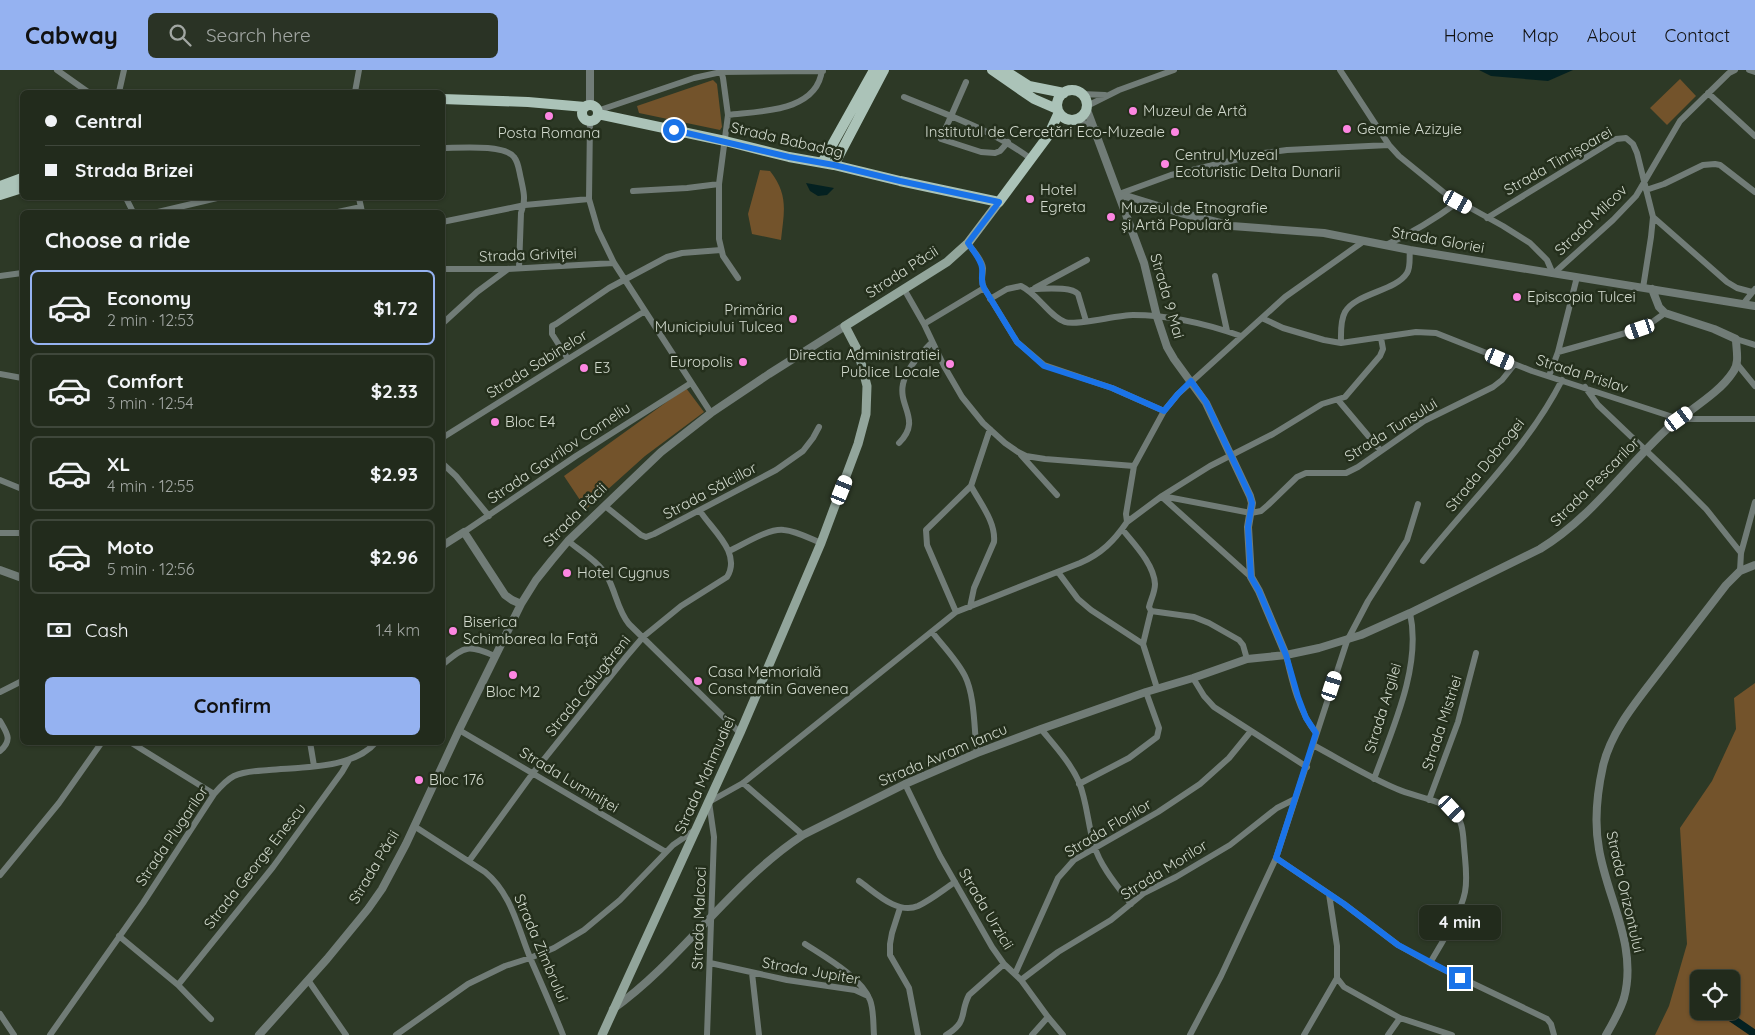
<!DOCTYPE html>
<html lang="en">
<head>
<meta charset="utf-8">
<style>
	:root { --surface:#222b1c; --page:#2a3325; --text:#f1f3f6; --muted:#a2a7a3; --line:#3f473b; --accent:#95b2f1 }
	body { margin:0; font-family:Quicksand,sans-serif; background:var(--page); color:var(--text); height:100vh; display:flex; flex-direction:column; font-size:19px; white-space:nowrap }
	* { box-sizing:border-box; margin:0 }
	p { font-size:16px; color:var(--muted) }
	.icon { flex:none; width:28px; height:28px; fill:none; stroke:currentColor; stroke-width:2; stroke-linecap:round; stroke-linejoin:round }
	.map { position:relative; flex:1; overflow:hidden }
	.panel { position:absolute; left:20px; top:140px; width:425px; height:535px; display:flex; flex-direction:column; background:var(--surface); border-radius:8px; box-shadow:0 1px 4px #0004,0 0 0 1px var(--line) }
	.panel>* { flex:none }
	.top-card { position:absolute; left:20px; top:20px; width:425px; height:110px; border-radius:8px; box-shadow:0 1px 4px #0004,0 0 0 1px var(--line); display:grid; align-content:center; height:110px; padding:0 25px; background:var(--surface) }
	.buttons { position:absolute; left:1690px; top:900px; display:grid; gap:10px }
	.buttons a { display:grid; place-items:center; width:50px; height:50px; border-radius:8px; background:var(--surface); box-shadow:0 1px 4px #0004,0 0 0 1px var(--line); font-size:25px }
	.end { position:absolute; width:22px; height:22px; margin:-11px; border:6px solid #1a73e8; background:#fff; box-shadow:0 0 0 2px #fff }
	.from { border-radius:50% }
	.bubble { position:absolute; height:35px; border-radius:8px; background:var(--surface); box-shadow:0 1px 4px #0004,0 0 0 1px var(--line); font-size:16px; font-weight:700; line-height:35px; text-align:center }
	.car { position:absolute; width:15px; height:30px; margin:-15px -8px; border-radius:6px; box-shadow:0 0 4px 1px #0007; background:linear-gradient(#fff 24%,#345 0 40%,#fff 0 76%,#345 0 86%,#fff 0) }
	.top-card b { display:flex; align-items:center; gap:18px; height:48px; font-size:19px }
	.top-card b+b { border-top:1px solid var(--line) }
	.top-card i { width:12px; height:12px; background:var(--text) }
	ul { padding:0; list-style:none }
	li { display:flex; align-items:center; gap:15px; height:75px; margin:0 10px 8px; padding:0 15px; border:2px solid var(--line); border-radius:8px }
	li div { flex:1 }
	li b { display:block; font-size:19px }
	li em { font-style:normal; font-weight:700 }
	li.current { border-color:var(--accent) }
	li>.icon { width:45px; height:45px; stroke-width:1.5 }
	h2 { padding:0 25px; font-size:22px; line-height:60px }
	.pay { display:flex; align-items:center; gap:12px; height:55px; padding:0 25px; font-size:19px }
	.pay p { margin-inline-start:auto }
	.cta { display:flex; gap:10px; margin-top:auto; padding:10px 25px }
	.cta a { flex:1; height:58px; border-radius:8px; background:var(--accent); color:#111; font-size:20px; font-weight:700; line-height:58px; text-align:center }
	header { display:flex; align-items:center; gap:30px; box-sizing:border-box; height:70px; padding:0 25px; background:var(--accent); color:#111 }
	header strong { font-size:24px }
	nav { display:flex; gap:28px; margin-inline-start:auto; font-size:18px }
	.search { width:350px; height:45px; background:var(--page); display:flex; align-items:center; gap:12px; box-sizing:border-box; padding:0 18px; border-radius:8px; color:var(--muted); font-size:19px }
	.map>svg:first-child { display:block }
	.green { fill:#73532b; fill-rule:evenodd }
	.water { fill:#042121 }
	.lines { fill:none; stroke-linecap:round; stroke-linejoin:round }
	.canal { stroke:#042121; stroke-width:8 }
	.minor { stroke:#717c77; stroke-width:6 }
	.tertiary { stroke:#717c77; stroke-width:8 }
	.secondary { stroke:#92a59b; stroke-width:9 }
	.primary { stroke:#abc3b8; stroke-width:10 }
	.route { stroke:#1a73e8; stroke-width:6 }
	.poi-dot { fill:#fd86e2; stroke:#242f1c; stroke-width:2 }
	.labels { text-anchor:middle; stroke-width:5; stroke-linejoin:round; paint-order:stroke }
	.poi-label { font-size:15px; fill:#d1d9cd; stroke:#242f1c; text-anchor:start }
	.street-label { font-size:15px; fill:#d1d9cd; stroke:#242f1c }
</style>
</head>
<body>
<header>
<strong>Cabway</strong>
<div class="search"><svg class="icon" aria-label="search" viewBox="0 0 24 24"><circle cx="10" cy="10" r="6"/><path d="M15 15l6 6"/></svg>Search here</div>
<nav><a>Home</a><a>Map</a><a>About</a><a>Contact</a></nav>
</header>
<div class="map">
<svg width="1755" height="965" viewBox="0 0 1755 965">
	<rect width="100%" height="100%" fill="#2d3926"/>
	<!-- green -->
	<path class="green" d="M1680 9 1696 26 1667 55 1650 38Z
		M713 10 717 14 722 57 720 60 639 43 637 36Z
		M760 100 770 101C789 125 784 142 781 170L752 164 748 144Z
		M686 318 704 342 645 386 586 439 564 406Z
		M1755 613V965H1655L1669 936 1687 874 1680 758 1712 711 1736 659 1734 628ZM1699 909H1731V941H1699Z"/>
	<!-- water -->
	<path class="water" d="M1479 0H1573L1548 11 1491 6Z
		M806 113 834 118 827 125 818 126 810 121Z"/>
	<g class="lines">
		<!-- canal -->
		<path class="canal" d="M1730 947 1755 964"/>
		<!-- minor -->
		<path class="minor" d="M57 0 88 22
			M1340 0 1389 75 1399 86 1447 125 1503 156 1530 173 1547 190 1553 204 1613 150 1636 126 1680 51 1729 3 1735 0
			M1749 0 1755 2
			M721 1 723 8 728 45 719 114V169L723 186 738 208
			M966 12 941 69 981 82 995 83 1000 81 1008 72
			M119 22 124 0
			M355 22 359 0
			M1708 23 1755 66
			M1082 24 1105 25
			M904 27C947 45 993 60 1031 89
			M1087 36 1119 20 1174 0
			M597 41 694 8 721 2 823 1
			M728 45C761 41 817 42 822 0
			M590 51 589 129 598 160 614 193 711 343
			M442 78C459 78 504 74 514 87 519 93 519 102 521 109 524 124 526 128 521 143L519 198
			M1646 120 1664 114 1703 95 1715 94 1720 95 1755 122
			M633 121 687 118 719 114
			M1119 124 1171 105 1264 83 1287 80 1389 75
			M126 128 133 142
			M359 128 362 142
			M158 142 217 128
			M338 142 361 137
			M1653 147 1727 212 1737 218 1752 222
			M1487 148 1616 69 1626 68 1633 74 1637 83 1653 147 1651 167 1643 218
			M442 152 525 135 589 129
			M968 173C973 181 982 189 983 198 983 206 980 211 984 218L1017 272 1044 295 1112 318 1164 341
			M1386 175C1412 163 1435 149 1458 132
			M442 199H508L614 193
			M0 206 22 203
			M1215 206 1227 261
			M1035 218 1087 190
			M904 219 924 254 944 296 962 327 983 353 1005 373 1018 382 1026 386 1045 389 1134 396
			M1029 221 1034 219C1045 219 1071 216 1078 224L1086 251
			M990 229 1007 219 1021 216C1038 224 1049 246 1065 252 1076 256 1117 245 1133 245 1169 245 1207 254 1241 266
			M1743 234 1755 219
			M1262 248 1283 258 1324 270 1341 273 1416 262 1436 263 1532 301 1679 349H1755
			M442 254 477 222 508 199
			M924 254 984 218
			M1736 269 1755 275
			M1341 273C1341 264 1340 251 1345 242 1356 223 1396 221 1407 203 1411 197 1409 187 1410 180
			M1558 282 1640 259 1651 253 1665 243
			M568 289 552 264V256L556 254 609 218 667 187 682 183 721 180
			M1737 294 1755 316
			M0 304 22 308
			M1549 306 1558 282 1577 207
			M1585 317 1598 335 1678 411 1706 439 1741 483
			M1338 330 1381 381
			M442 368 645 241
			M899 373C922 350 898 337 903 314 906 298 922 283 932 272
			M1021 385 1057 425
			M442 393 456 406 489 446
			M0 410 22 419
			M1162 426 1251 443 1261 441 1268 435 1297 407 1306 403H1346L1358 397 1424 351 1493 317 1502 310 1514 295
			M1162 427 1251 507
			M605 436 641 465 646 467 654 464 776 400 803 381 813 368 819 357
			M1127 452 1162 426 1210 396 1273 364 1322 334 1345 327 1380 286 1383 279 1381 268
			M1122 459C1134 474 1154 494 1155 514 1155 522 1151 529 1149 537L1151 541 1143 574 1157 618
			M464 462 576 386 691 313
			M0 463H22
			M568 471C582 482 600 493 608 508 616 523 618 541 629 554L740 663
			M729 481C743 475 768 458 784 460 796 461 809 468 821 473
			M1423 491C1470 431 1527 379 1562 310
			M1740 501 1741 483 1755 432
			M1058 502 1078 529 1091 540 1143 574
			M970 537 974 518 994 472C996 452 980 433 971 416
			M1151 541 1194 547 1209 553 1239 570 1243 575 1247 589
			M956 542 927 475 926 460 971 416 990 359
			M932 562C943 576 957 590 965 606 975 626 974 660 977 683
			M1286 585C1292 611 1299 642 1316 663
			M442 595C466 576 467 574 495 586
			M1193 608 1204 626 1214 637 1307 697
			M0 622 22 611
			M0 651C7 663 13 670 0 681
			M1041 659C1055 676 1070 692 1079 712 1087 732 1088 755 1094 775 1100 796 1118 817 1131 834
			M459 660 666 782
			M130 672 214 724
			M310 672 314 696
			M1313 675C1341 690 1368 707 1397 719 1412 726 1442 730 1453 741 1463 750 1463 764 1464 776 1465 791 1468 807 1465 822 1461 843 1441 874 1430 893
			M1374 709C1392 660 1422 596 1410 543
			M743 713 803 765
			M905 714 940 786 992 877 1004 894 1021 910 1048 947 1063 965
			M1079 714 1129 688 1157 667 1159 658 1146 622
			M1429 730 1458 652 1476 583
			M414 756 485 802C512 824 518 859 531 890 542 915 553 940 563 965
			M1276 788 1344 834 1398 875 1430 893 1547 949 1551 954 1554 965
			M469 791 533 703 626 587 643 567 681 536 727 507C742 483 712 460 700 441
			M0 805 59 733 102 672
			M859 811C875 822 897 845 918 836 931 830 943 820 955 812
			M1329 824 1337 876V908L1344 917 1400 948 1452 965
			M900 838 892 863 890 874V885L909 918 918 965
			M119 866 178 915 211 949
			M805 874C825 887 861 907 870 930 874 940 873 954 874 965
			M710 893 787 910 855 920 868 926
			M752 903 759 965
			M1015 904 1058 808 1074 790 1158 742 1200 714 1229 688 1251 661
			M308 910 346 965
			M1021 910 1058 882 1111 850 1144 823 1176 807 1230 775 1277 738 1295 729
			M178 915 273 797 342 702 349 690
			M0 944 14 965
			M50 965 143 833 214 724C220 717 226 710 234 706 245 701 257 701 269 700 301 697 354 699 376 672
			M396 965 468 914 505 896 530 888 554 878 584 860 620 830 673 775 695 760
			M707 965 714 767 709 732 743 713 956 542 1080 493C1101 484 1114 471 1127 452L1126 444 1134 396 1164 341 1178 324 1285 227 1364 171
			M946 965C969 951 959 944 969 925L1004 894
			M1032 965 1048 947
			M1190 965 1221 906 1276 788 1347 571 1368 531 1407 470 1418 434
			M1304 965 1337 908
			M1388 965 1400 948"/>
		<!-- tertiary -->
		<path class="tertiary" d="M590 0V36
			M1087 40 1144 193 1157 247 1167 277 1174 289 1206 333 1250 426 1252 433 1248 457 1251 507 1259 521 1286 585
			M1075 50 1095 59
			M1119 124 1181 143 1232 156 1324 163 1410 180 1755 236
			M442 476 464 462 505 525 512 530 521 534
			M0 500 22 508
			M613 939C683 889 730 813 803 765L905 714 977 683 1041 659 1146 622 1193 608 1247 589 1286 585 1319 578 1361 565 1410 543 1540 479C1591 448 1624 399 1667 359 1687 341 1719 324 1733 302 1740 293 1736 279 1736 269L1714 259 1665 243 1659 237 1652 219
			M259 965 327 889 368 839 382 819 406 774 459 660 521 534 536 510 552 490 568 471 661 382 711 343 769 304 845 256
			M1606 965C1613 953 1620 941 1624 928 1638 876 1607 828 1599 779 1594 752 1597 723 1603 696 1611 661 1637 631 1659 602 1681 573 1704 544 1726 515L1740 501 1755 495"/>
		<!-- secondary -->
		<path class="secondary" d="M602 965 740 663 821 473 858 374 866 344 867 316 858 281 845 256 947 192 968 173 999 132"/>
		<!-- primary -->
		<path class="primary" d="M992 0 1034 29 1057 39
			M1004 0 1029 16 1064 23
			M1057 35a15 15 0 1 1 30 0a15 15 0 1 1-30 0Z
			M442 29 528 32 585 37
			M582 43a8 8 0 1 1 16 0a8 8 0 1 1-16 0Z
			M598 44 725 71 789 87 834 95 900 111 999 132 1048 66 1059 42
			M822 93 874 0
			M834 95 884 0
			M0 116 22 108
			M0 125 22 118"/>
	</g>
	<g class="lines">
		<!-- route -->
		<path class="route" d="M674 60 789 87 834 95 900 111 999 132 968 173C973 181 981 189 982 198 983 206 980 211 984 218L1017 272 1044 296 1112 318 1164 341 1178 324 1191 311 1206 332 1250 426 1252 433 1248 457 1251 507 1259 521 1286 585 1298 627 1306 648 1316 663 1276 788 1344 834 1398 875 1460 908"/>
	</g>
	<!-- markers -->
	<g class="poi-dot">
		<circle cx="1133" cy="41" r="5"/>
		<circle cx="549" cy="46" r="5"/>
		<circle cx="1347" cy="59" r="5"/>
		<circle cx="1175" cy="62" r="5"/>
		<circle cx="1165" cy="94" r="5"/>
		<circle cx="1030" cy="129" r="5"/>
		<circle cx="1111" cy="147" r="5"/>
		<circle cx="1517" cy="227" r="5"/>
		<circle cx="793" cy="249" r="5"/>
		<circle cx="743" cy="292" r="5"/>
		<circle cx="950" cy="294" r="5"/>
		<circle cx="584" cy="298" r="5"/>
		<circle cx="495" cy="352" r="5"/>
		<circle cx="567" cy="503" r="5"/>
		<circle cx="453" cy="561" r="5"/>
		<circle cx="513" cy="605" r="5"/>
		<circle cx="698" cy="611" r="5"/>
		<circle cx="419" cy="710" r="5"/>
	</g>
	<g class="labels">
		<!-- poi labels -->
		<g class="poi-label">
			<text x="1143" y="46">Muzeul de Artă</text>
			<text x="1357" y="64">Geamie Azizyie</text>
			<text x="1165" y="67" text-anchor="end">Institutul de Cercetări Eco-Muzeale</text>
			<text x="549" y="68" text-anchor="middle">Posta Romana</text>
			<text x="1175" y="90">Centrul Muzeal<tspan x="1175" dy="17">Ecoturistic Delta Dunarii</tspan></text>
			<text x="1040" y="125">Hotel<tspan x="1040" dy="17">Egreta</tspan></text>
			<text x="1121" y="143">Muzeul de Etnografie<tspan x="1121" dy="17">și Artă Populară</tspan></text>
			<text x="1527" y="232">Episcopia Tulcei</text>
			<text x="783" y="245" text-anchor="end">Primăria<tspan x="783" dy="17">Municipiului Tulcea</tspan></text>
			<text x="940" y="290" text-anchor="end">Directia Administratiei<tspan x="940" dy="17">Publice Locale</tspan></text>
			<text x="733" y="297" text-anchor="end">Europolis</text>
			<text x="594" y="303">E3</text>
			<text x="505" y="357">Bloc E4</text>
			<text x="577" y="508">Hotel Cygnus</text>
			<text x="463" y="557">Biserica<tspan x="463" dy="17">Schimbarea la Față</tspan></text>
			<text x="708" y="607">Casa Memorială<tspan x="708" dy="17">Constantin Gavenea</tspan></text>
			<text x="513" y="627" text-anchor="middle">Bloc M2</text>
			<text x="429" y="715">Bloc 176</text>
		</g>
		<!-- street labels -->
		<g class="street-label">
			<text transform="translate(787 70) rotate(13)" y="5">Strada Babadag</text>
			<text transform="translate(1558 91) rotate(-30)" y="5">Strada Timișoarei</text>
			<text transform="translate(1591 150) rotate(-44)" y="5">Strada Milcov</text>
			<text transform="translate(1438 170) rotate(10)" y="5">Strada Gloriei</text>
			<text transform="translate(528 185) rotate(-2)" y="5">Strada Griviței</text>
			<text transform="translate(902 202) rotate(-33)" y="5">Strada Păcii</text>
			<text transform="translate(1167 226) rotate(74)" y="5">Strada 9 Mai</text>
			<text transform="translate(537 294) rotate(-32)" y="5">Strada Sabinelor</text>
			<text transform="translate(1582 304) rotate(18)" y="5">Strada Prislav</text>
			<text transform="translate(1391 360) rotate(-32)" y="5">Strada Tunsului</text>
			<text transform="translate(559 383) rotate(-34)" y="5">Strada Gavrilov Corneliu</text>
			<text transform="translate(1485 395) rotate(-51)" y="5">Strada Dobrogei</text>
			<text transform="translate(1595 412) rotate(-45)" y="5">Strada Pescarilor</text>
			<text transform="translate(710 421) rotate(-28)" y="5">Strada Sălciilor</text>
			<text transform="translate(575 445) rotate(-45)" y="5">Strada Păcii</text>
			<text transform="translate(588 616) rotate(-51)" y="5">Strada Călugăreni</text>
			<text transform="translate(1383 638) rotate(-73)" y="5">Strada Argilei</text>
			<text transform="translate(1442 653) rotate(-72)" y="5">Strada Mistriei</text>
			<text transform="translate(943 685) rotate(-23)" y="5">Strada Avram Iancu</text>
			<text transform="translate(705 705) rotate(-66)" y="5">Strada Mahmudiei</text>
			<text transform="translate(569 710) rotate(31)" y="5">Strada Luminiței</text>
			<text transform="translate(1108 758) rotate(-31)" y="5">Strada Florilor</text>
			<text transform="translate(172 766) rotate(-56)" y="5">Strada Plugarilor</text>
			<text transform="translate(255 796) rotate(-52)" y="5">Strada George Enescu</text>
			<text transform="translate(374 797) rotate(-59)" y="5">Strada Păcii</text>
			<text transform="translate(1164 800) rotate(-32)" y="5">Strada Morilor</text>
			<text transform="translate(1625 822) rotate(77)" y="5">Strada Orizontului</text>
			<text transform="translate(986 839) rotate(59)" y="5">Strada Urzicii</text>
			<text transform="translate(699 848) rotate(-88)" y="5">Strada Malcoci</text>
			<text transform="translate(541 878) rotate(67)" y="5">Strada Zimbrului</text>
			<text transform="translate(811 901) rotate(10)" y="5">Strada Jupiter</text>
		</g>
	</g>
</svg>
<div class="buttons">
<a><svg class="icon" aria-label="locate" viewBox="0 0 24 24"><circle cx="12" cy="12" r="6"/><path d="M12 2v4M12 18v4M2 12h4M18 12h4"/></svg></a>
</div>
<i class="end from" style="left:674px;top:60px"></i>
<i class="end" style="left:1460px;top:908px"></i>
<div class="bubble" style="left:1419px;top:835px;width:82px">4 min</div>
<i class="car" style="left:1458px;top:132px;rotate:119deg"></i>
<i class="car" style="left:1640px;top:259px;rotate:251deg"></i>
<i class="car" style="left:1500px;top:289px;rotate:113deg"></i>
<i class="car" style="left:1679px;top:349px;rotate:54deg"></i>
<i class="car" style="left:842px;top:420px;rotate:22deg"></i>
<i class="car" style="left:1332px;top:616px;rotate:18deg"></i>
<i class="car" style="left:1452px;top:739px;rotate:137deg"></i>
<div class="top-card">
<b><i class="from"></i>Central</b>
<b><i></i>Strada Brizei</b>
</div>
<section class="panel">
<h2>Choose a ride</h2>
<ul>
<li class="current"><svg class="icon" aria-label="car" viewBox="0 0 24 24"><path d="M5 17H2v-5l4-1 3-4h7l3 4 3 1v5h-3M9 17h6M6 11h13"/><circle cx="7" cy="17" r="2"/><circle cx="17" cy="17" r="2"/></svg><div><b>Economy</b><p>2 min · 12:53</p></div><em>$1.72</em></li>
<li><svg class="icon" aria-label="car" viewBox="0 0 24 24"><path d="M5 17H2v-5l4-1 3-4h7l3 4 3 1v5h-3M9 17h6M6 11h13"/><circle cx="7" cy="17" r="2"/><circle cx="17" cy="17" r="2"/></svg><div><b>Comfort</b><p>3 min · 12:54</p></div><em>$2.33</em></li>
<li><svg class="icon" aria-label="car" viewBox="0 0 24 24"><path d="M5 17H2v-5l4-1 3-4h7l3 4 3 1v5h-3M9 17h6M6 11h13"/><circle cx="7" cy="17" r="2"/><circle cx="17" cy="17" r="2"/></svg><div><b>XL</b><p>4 min · 12:55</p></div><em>$2.93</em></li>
<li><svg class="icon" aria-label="car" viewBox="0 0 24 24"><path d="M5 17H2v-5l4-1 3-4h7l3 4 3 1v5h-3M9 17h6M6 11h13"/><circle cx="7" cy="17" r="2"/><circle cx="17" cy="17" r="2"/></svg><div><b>Moto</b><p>5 min · 12:56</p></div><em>$2.96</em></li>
</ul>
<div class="pay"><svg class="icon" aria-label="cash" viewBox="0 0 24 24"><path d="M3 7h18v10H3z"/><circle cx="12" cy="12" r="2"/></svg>Cash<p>1.4 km</p></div>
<div class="cta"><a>Confirm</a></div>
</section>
</div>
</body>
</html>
